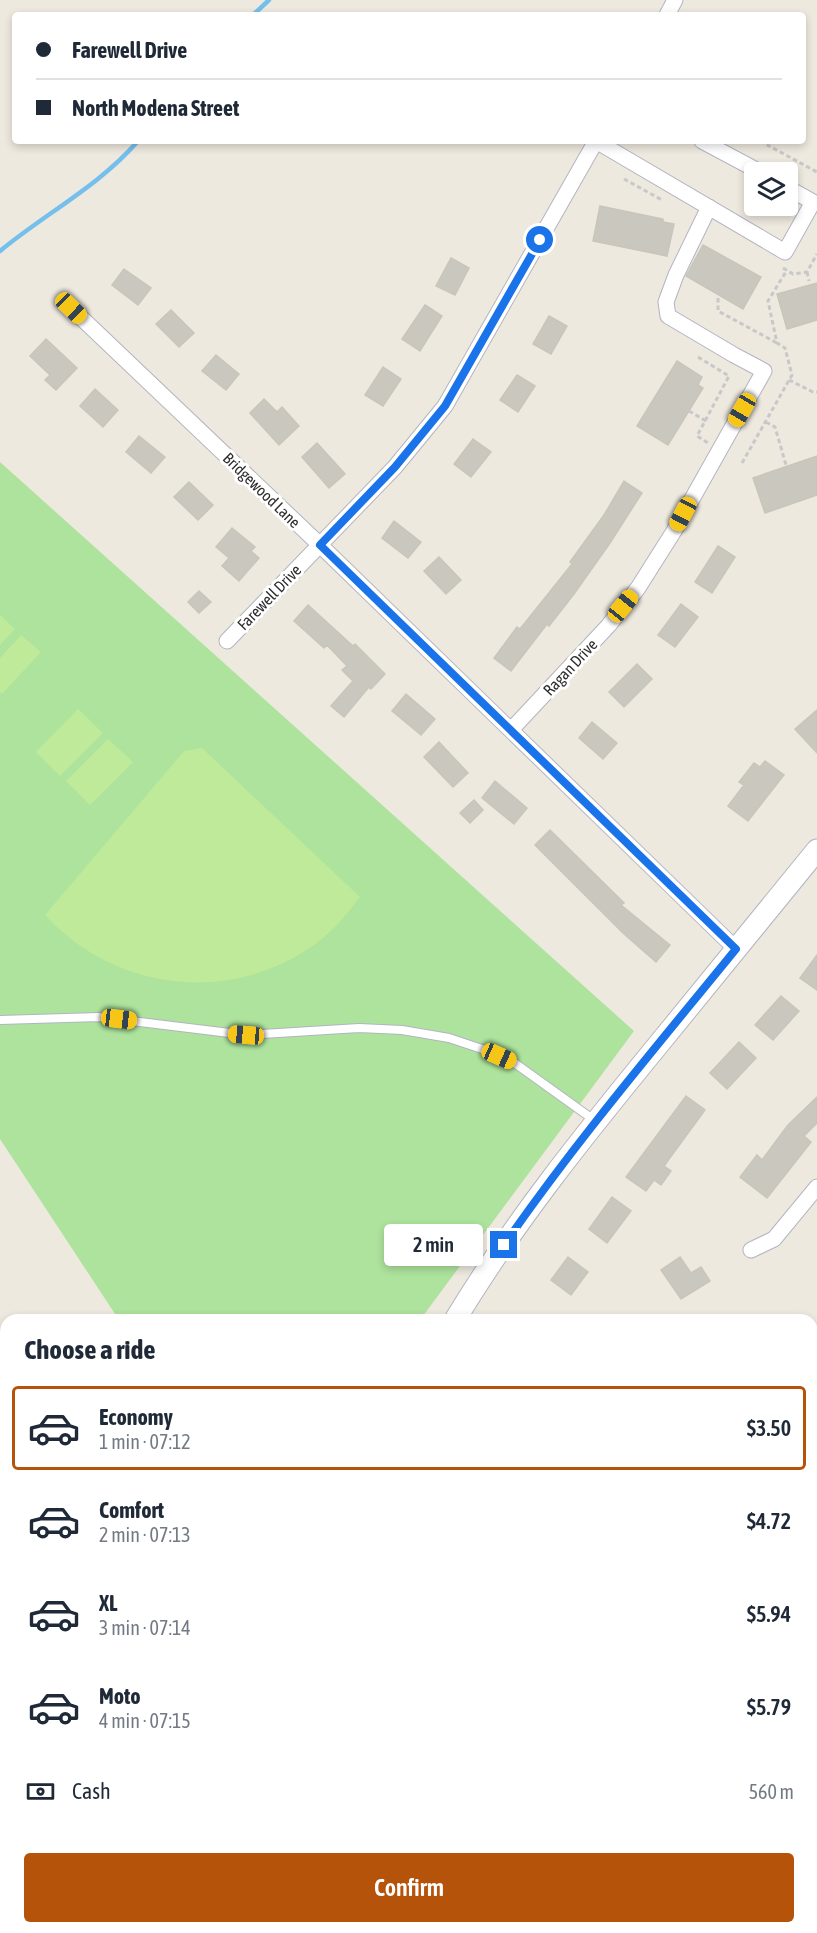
<!DOCTYPE html>
<html lang="en">
<head>
<meta charset="utf-8">
<style>
	:root { --surface:#fff; --page:#f2f2f3; --text:#1f2937; --muted:#747a83; --line:#e0e1e3; --accent:#b45309 }
	body { margin:0; font-family:"Asap Condensed",sans-serif; background:var(--page); color:var(--text); height:100vh; display:flex; flex-direction:column; font-size:22px; white-space:nowrap }
	* { box-sizing:border-box; margin:0 }
	p { font-size:20px; color:var(--muted) }
	.icon { flex:none; width:33px; height:33px; fill:none; stroke:currentColor; stroke-width:2; stroke-linecap:round; stroke-linejoin:round }
	.map { position:relative; flex:1; overflow:hidden }
	.drawer { position:absolute; left:0px; top:1314px; width:818px; height:620px; display:flex; flex-direction:column; background:var(--surface); border-radius:18px 18px 0 0; box-shadow:0 3px 9px #0003 }
	.drawer>* { flex:none }
	.guide { position:absolute; left:12px; top:12px; width:794px; height:132px; border-radius:6px; box-shadow:0 3px 9px #0003; display:grid; align-content:center; height:132px; padding:0 24px; background:var(--surface) }
	.buttons { position:absolute; left:744px; top:162px; display:grid; gap:12px }
	.buttons a { display:grid; place-items:center; width:54px; height:54px; border-radius:6px; background:var(--surface); box-shadow:0 3px 9px #0003; font-size:30px }
	.end { position:absolute; width:27px; height:27px; margin:-14px; border:8px solid #1a73e8; background:#fff; box-shadow:0 0 0 3px #fff }
	.from { border-radius:50% }
	.bubble { position:absolute; height:42px; border-radius:6px; background:var(--surface); box-shadow:0 3px 9px #0003; font-size:20px; font-weight:600; line-height:42px; text-align:center }
	.car { position:absolute; width:18px; height:36px; margin:-18px -9px; border-radius:8px; box-shadow:0 0 4px 2px #0007; background:linear-gradient(#f5c518 24%,#345 0 40%,#f5c518 0 76%,#345 0 86%,#f5c518 0) }
	.guide b { display:flex; align-items:center; gap:21px; height:57px; font-size:22px }
	.guide b+b { border-top:2px solid var(--line) }
	.guide i { width:15px; height:15px; background:var(--text) }
	ul { padding:0; list-style:none }
	li { display:flex; align-items:center; gap:18px; height:84px; margin:0 12px 9px; padding:0 12px; border:3px solid transparent; border-radius:6px }
	li div { flex:1 }
	li b { display:block; font-size:22px }
	li em { font-style:normal; font-weight:600 }
	li.on { border-color:var(--accent) }
	li>.icon { width:54px; height:54px; stroke-width:1.5 }
	h2 { padding:0 24px; font-size:27px; line-height:72px }
	.pay { display:flex; align-items:center; gap:15px; height:66px; padding:0 24px; font-size:22px }
	.pay p { margin-inline-start:auto }
	.button { display:flex; gap:12px; margin-top:auto; padding:12px 24px }
	.button a { flex:1; height:69px; border-radius:6px; background:var(--accent); color:#fff; font-size:24px; font-weight:600; line-height:69px; text-align:center }
	.map>svg:first-child { display:block }
	.green { fill:#ade39d }
	.pitch { fill:#beea99 }
	.lines { fill:none; stroke-linecap:round; stroke-linejoin:round }
	.stream { stroke:#75bfed; stroke-width:4.5 }
	.building { fill:#cac7be; stroke:#c9c5b9; stroke-width:1.5 }
	.lane-casing { stroke:#b3b4c0; stroke-width:10 }
	.street-casing { stroke:#b3b4c0; stroke-width:17 }
	.secondary-casing { stroke:#b3b4c0; stroke-width:23 }
	.path { stroke:#c8c8c8; stroke-width:3; stroke-dasharray:4.5 3; stroke-linecap:butt }
	.lane { stroke:#fff; stroke-width:8 }
	.street { stroke:#fff; stroke-width:15 }
	.secondary { stroke:#fff; stroke-width:21 }
	.route { stroke:#1a73e8; stroke-width:8 }
	.labels { text-anchor:middle; stroke-width:6; stroke-linejoin:round; paint-order:stroke }
	.street-label { font-size:16px; fill:#2d2d2d; stroke:#fff }
</style>
</head>
<body>
<div class="map">
<svg width="817" height="1933" viewBox="0 0 817 1933">
	<rect width="100%" height="100%" fill="#eee9df"/>
	<!-- green -->
	<path class="green" d="M0 462 634 1031 420 1320H119L0 1139Z"/>
	<!-- pitch -->
	<path class="pitch" d="M0 615 15 629 0 645Z
		M21 635 41 652 2 694 0 692V658Z
		M78 709 103 733 60 776 36 752Z
		M108 739 133 762 90 805 66 781Z
		M202 748 360 897C349 911 338 926 323 938 239 1006 117 994 45 915L184 751Z"/>
	<g class="lines">
		<!-- stream -->
		<path class="stream" d="M253 15 269 0
			M0 251C46 213 99 186 138 141"/>
	</g>
	<!-- building -->
	<path class="building" d="M600 206 663 219V222L674 224 667 256 593 241Z
		M703 245 761 277 743 309 686 276Z
		M451 258 469 268 455 295 436 286Z
		M124 269 151 288 138 305 112 285Z
		M817 283V320L787 329 777 294Z
		M425 305 442 316 420 351 402 339Z
		M171 310 194 333 179 347 156 324Z
		M549 316 567 326 551 354 533 344Z
		M46 339 77 368 56 390 45 380 50 375 30 356Z
		M216 355 239 374 226 390 202 371Z
		M677 361 702 377 698 385 703 388 668 445 637 426Z
		M383 367 401 379 383 406 365 395Z
		M517 375 535 386 518 412 500 400Z
		M95 389 118 410 103 427 80 406Z
		M264 399 277 412 282 407 299 426 279 445 250 413Z
		M139 436 165 457 151 473 126 452Z
		M473 439 491 452 471 477 454 464Z
		M317 443 345 474 329 488 302 457Z
		M817 456V495L765 513 753 478Z
		M624 481 642 493 610 543 574 594 549 626 547 624 511 671 494 658 517 627 520 629 572 564 570 562 604 515Z
		M189 482 213 505 198 520 174 497Z
		M394 521 421 542 408 558 382 538Z
		M232 528 255 547 251 551 259 558 239 581 222 566 229 558 216 547Z
		M718 546 735 557 712 593 695 582Z
		M439 557 461 580 446 594 424 571Z
		M199 591 211 602 199 613 188 602Z
		M681 604 698 617 675 647 658 635Z
		M308 605 353 646 355 644 385 674 371 689 369 687 344 717 331 706 353 681 342 670 347 666 327 645 324 648 294 621Z
		M637 664 652 679 624 707 609 692Z
		M406 694 435 719 421 735 392 711Z
		M817 710V753L795 729Z
		M592 722 617 743 603 759 579 738Z
		M439 742 468 773 453 787 424 757Z
		M765 761 784 775 748 821 728 806 744 785 739 782 754 763 760 767Z
		M495 781 527 808 514 824 482 798Z
		M474 800 483 810 470 823 460 813Z
		M550 830 624 903 621 905 670 945 656 962 624 934 535 845Z
		M817 955V990L800 978Z
		M781 996 799 1011 773 1040 755 1025Z
		M739 1042 756 1058 727 1089 710 1073Z
		M686 1096 705 1110 664 1166 671 1171 661 1185 654 1180 646 1191 626 1177Z
		M817 1097V1123L804 1136 811 1142 767 1198 740 1177 757 1155 762 1160 788 1125Z
		M612 1197 631 1211 607 1243 589 1229Z
		M568 1257 588 1272 571 1295 551 1280Z
		M680 1257 691 1273 701 1267 710 1281 681 1299 661 1270Z"/>
	<g class="lines">
		<defs>
			<path id="lane" d="M0 1020 99 1017 246 1035 359 1028 402 1030 449 1038 482 1049 516 1064 594 1120
				M459 1928 470 1933"/>
			<path id="street" d="M667 15 675 0
				M596 141 785 252 813 202 788 188
				M702 141 760 172
				M71 308 320 545 736 949
				M227 641 395 467 445 406 596 141
				M511 730 609 625 638 588 674 531 764 371 734 355 668 316 666 302 676 275 709 207
				M751 1250 774 1239 817 1187
				M0 1836 6 1838
				M480 1933 482 1928"/>
			<path id="secondary" d="M455 1320C514 1222 586 1133 658 1045 711 980 764 915 817 850
				M123 1933 126 1928"/>
		</defs>
		<!-- lane casing -->
		<use href="#lane" class="lane-casing"/>
		<!-- street casing -->
		<use href="#street" class="street-casing"/>
		<!-- secondary casing -->
		<use href="#secondary" class="secondary-casing"/>
		<!-- path -->
		<path class="path" d="M760 141 817 172
			M624 179 662 200
			M783 268 793 274 807 272 817 254
			M807 272 809 281
			M718 298V311L777 343
			M698 357 729 376 697 436 708 443
			M789 380 813 392H817
			M689 411 706 421
			M766 422 775 427 786 465
			M742 463 792 375 785 348 777 343 768 301 787 270"/>
		<!-- lane -->
		<use href="#lane" class="lane"/>
		<!-- street -->
		<use href="#street" class="street"/>
		<!-- secondary -->
		<use href="#secondary" class="secondary"/>
	</g>
	<g class="lines">
		<!-- route -->
		<path class="route" d="M504 1245C576 1141 657 1046 736 949L320 545 395 467 445 406 540 240"/>
	</g>
	<g class="labels">
		<!-- street labels -->
		<g class="street-label">
			<text transform="translate(262 490) rotate(44)" y="6">Bridgewood Lane</text>
			<text transform="translate(269 597) rotate(-46)" y="6">Farewell Drive</text>
			<text transform="translate(570 667) rotate(-47)" y="6">Ragan Drive</text>
		</g>
	</g>
</svg>
<div class="buttons">
<a><svg class="icon" aria-label="layers" viewBox="0 0 24 24"><path d="M12 4l9 5-9 5-9-5zM3 14l9 5 9-5"/></svg></a>
</div>
<i class="end from" style="left:540px;top:240px"></i>
<i class="end" style="left:504px;top:1245px"></i>
<div class="bubble" style="left:384px;top:1224px;width:99px">2 min</div>
<i class="car" style="left:71px;top:308px;rotate:134deg"></i>
<i class="car" style="left:742px;top:410px;rotate:210deg"></i>
<i class="car" style="left:683px;top:514px;rotate:208deg"></i>
<i class="car" style="left:623px;top:606px;rotate:39deg"></i>
<i class="car" style="left:119px;top:1019px;rotate:97deg"></i>
<i class="car" style="left:246px;top:1035px;rotate:275deg"></i>
<i class="car" style="left:499px;top:1056px;rotate:114deg"></i>
<div class="guide">
<b><i class="from"></i>Farewell Drive</b>
<b><i></i>North Modena Street</b>
</div>
<section class="drawer">
<h2>Choose a ride</h2>
<ul>
<li class="on"><svg class="icon" aria-label="car" viewBox="0 0 24 24"><path d="M5 17H2v-5l4-1 3-4h7l3 4 3 1v5h-3M9 17h6M6 11h13"/><circle cx="7" cy="17" r="2"/><circle cx="17" cy="17" r="2"/></svg><div><b>Economy</b><p>1 min · 07:12</p></div><em>$3.50</em></li>
<li><svg class="icon" aria-label="car" viewBox="0 0 24 24"><path d="M5 17H2v-5l4-1 3-4h7l3 4 3 1v5h-3M9 17h6M6 11h13"/><circle cx="7" cy="17" r="2"/><circle cx="17" cy="17" r="2"/></svg><div><b>Comfort</b><p>2 min · 07:13</p></div><em>$4.72</em></li>
<li><svg class="icon" aria-label="car" viewBox="0 0 24 24"><path d="M5 17H2v-5l4-1 3-4h7l3 4 3 1v5h-3M9 17h6M6 11h13"/><circle cx="7" cy="17" r="2"/><circle cx="17" cy="17" r="2"/></svg><div><b>XL</b><p>3 min · 07:14</p></div><em>$5.94</em></li>
<li><svg class="icon" aria-label="car" viewBox="0 0 24 24"><path d="M5 17H2v-5l4-1 3-4h7l3 4 3 1v5h-3M9 17h6M6 11h13"/><circle cx="7" cy="17" r="2"/><circle cx="17" cy="17" r="2"/></svg><div><b>Moto</b><p>4 min · 07:15</p></div><em>$5.79</em></li>
</ul>
<div class="pay"><svg class="icon" aria-label="cash" viewBox="0 0 24 24"><path d="M3 7h18v10H3z"/><circle cx="12" cy="12" r="2"/></svg>Cash<p>560 m</p></div>
<div class="button"><a>Confirm</a></div>
</section>
</div>
</body>
</html>
